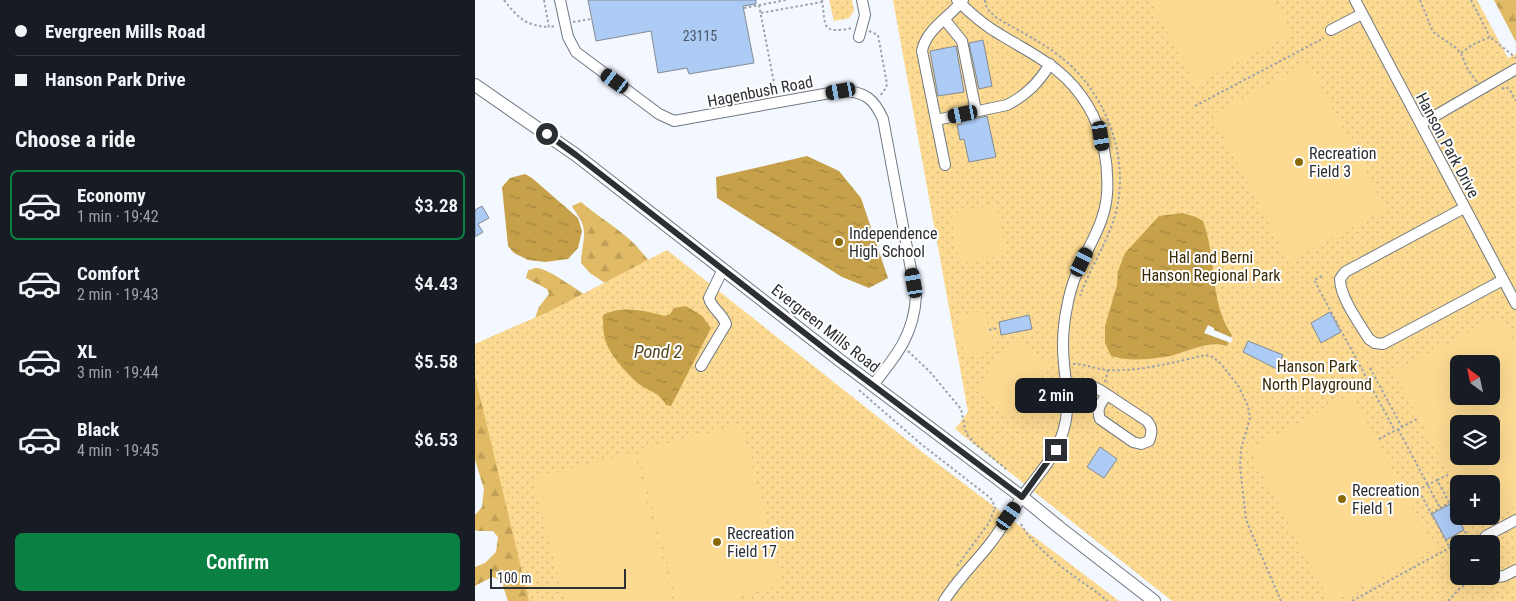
<!DOCTYPE html>
<html lang="en">
<head>
<meta charset="utf-8">
<style>
	:root { --surface:#171b24; --page:#20242c; --text:#f1f3f6; --muted:#9ea1a6; --line:#363941; --accent:#0b8043 }
	body { margin:0; font-family:"Roboto Condensed",sans-serif; background:var(--page); color:var(--text); height:100vh; display:flex; flex-direction:column; font-size:19px; white-space:nowrap }
	* { box-sizing:border-box; margin:0 }
	p { font-size:16px; color:var(--muted) }
	.icon { flex:none; width:28px; height:28px; fill:none; stroke:currentColor; stroke-width:2; stroke-linecap:round; stroke-linejoin:round }
	.map { position:relative; flex:1; overflow:hidden }
	.panel { display:flex; flex-direction:column; background:var(--surface); width:475px }
	.panel>* { flex:none }
	.hud { display:grid; align-content:center; height:110px; padding:0 15px; background:var(--surface) }
	.needle { width:32px; rotate:327deg }
	.fabs { position:absolute; left:975px; top:355px; display:grid; gap:10px }
	.fabs a { display:grid; place-items:center; width:50px; height:50px; border-radius:8px; background:var(--surface); box-shadow:0 5px 20px #0002; font-size:25px }
	.scale { position:absolute; left:15px; bottom:12px; width:136px; box-sizing:border-box; padding-left:5px; border:2px solid #2b2e32; border-top:0; font-size:14px; line-height:18px; white-space:nowrap; color:#2b2e32; -webkit-text-stroke:4px #fff; paint-order:stroke }
	.end { position:absolute; width:22px; height:22px; margin:-11px; border:6px solid #2b2e32; background:#fff; box-shadow:0 0 0 2px #fff }
	.from { border-radius:50% }
	.bubble { position:absolute; height:35px; border-radius:8px; background:var(--surface); box-shadow:0 5px 20px #0002; font-size:16px; font-weight:600; line-height:35px; text-align:center }
	.car { position:absolute; width:15px; height:30px; margin:-15px -8px; border-radius:6px; box-shadow:0 0 4px 1px #0007; background:linear-gradient(#222 24%,#8ab4d8 0 40%,#222 0 76%,#8ab4d8 0 86%,#222 0) }
	.hud b { display:flex; align-items:center; gap:18px; height:48px; font-size:19px }
	.hud b+b { border-top:1px solid var(--line) }
	.hud i { width:12px; height:12px; background:var(--text) }
	ul { padding:0; list-style:none }
	li { display:flex; align-items:center; gap:15px; height:70px; margin:0 10px 8px; padding:0 5px; border:2px solid transparent; border-radius:8px }
	li div { flex:1 }
	li b { display:block; font-size:19px }
	li em { font-style:normal; font-weight:600 }
	li.selected { border-color:var(--accent) }
	li>.icon { width:45px; height:45px; stroke-width:1.5 }
	h2 { padding:0 15px; font-size:22px; line-height:60px }
	.action { display:flex; gap:10px; margin-top:auto; padding:10px 15px }
	.action a { flex:1; height:58px; border-radius:8px; background:var(--accent); color:#fff; font-size:20px; font-weight:600; line-height:58px; text-align:center }
	main { display:flex; flex:1; min-height:0 }
	.map>svg:first-child { display:block }
	.forest { fill:url(#forest-firs) }
	.park { fill:url(#park-dots); fill-rule:evenodd }
	.pitch { fill:#fcda91; fill-rule:evenodd }
	.water { fill:url(#water-ripples) }
	.pier { fill:#f3f7fe }
	.building { fill:#accbf5; stroke:#848a94 }
	.lines { fill:none; stroke-linecap:round; stroke-linejoin:round }
	.minor-casing { stroke:#717881; stroke-width:12 }
	.major-casing { stroke:#717881; stroke-width:14 }
	.path { stroke:#9fa3a9; stroke-width:2; stroke-dasharray:2.5 2.5; stroke-linecap:butt }
	.minor { stroke:#fff; stroke-width:10 }
	.major { stroke:#fff; stroke-width:12 }
	.route { stroke:#2b2e32; stroke-width:6 }
	.poi-dot { fill:#8a6907; stroke:#fff; stroke-width:2 }
	.labels { text-anchor:middle; stroke-width:4; stroke-linejoin:round; paint-order:stroke }
	.number-label { font-size:14px; fill:#4b5563 }
	.street-label { font-size:16px; fill:#2b2e32; stroke:#fff }
	.poi-label { font-size:16px; fill:#2b2e32; stroke:#fff; text-anchor:start }
	.park-label { font-size:16px; fill:#392a03; stroke:#fff }
	.water-label { font-size:18px; font-style:italic; fill:#574722; stroke:#fff }
</style>
</head>
<body>
<main>
<section class="panel">
<div class="hud">
<b><i class="from"></i>Evergreen Mills Road</b>
<b><i></i>Hanson Park Drive</b>
</div>
<h2>Choose a ride</h2>
<ul>
<li class="selected"><svg class="icon" aria-label="car" viewBox="0 0 24 24"><path d="M5 17H2v-5l4-1 3-4h7l3 4 3 1v5h-3M9 17h6M6 11h13"/><circle cx="7" cy="17" r="2"/><circle cx="17" cy="17" r="2"/></svg><div><b>Economy</b><p>1 min · 19:42</p></div><em>$3.28</em></li>
<li><svg class="icon" aria-label="car" viewBox="0 0 24 24"><path d="M5 17H2v-5l4-1 3-4h7l3 4 3 1v5h-3M9 17h6M6 11h13"/><circle cx="7" cy="17" r="2"/><circle cx="17" cy="17" r="2"/></svg><div><b>Comfort</b><p>2 min · 19:43</p></div><em>$4.43</em></li>
<li><svg class="icon" aria-label="car" viewBox="0 0 24 24"><path d="M5 17H2v-5l4-1 3-4h7l3 4 3 1v5h-3M9 17h6M6 11h13"/><circle cx="7" cy="17" r="2"/><circle cx="17" cy="17" r="2"/></svg><div><b>XL</b><p>3 min · 19:44</p></div><em>$5.58</em></li>
<li><svg class="icon" aria-label="car" viewBox="0 0 24 24"><path d="M5 17H2v-5l4-1 3-4h7l3 4 3 1v5h-3M9 17h6M6 11h13"/><circle cx="7" cy="17" r="2"/><circle cx="17" cy="17" r="2"/></svg><div><b>Black</b><p>4 min · 19:45</p></div><em>$6.53</em></li>
</ul>
<div class="action"><a>Confirm</a></div>
</section>
<div class="map">
<svg width="1041" height="601" viewBox="0 0 1041 601">
	<defs>
		<pattern id="forest-firs" width="22" height="20" patternUnits="userSpaceOnUse" patternTransform="scale(1.25)"><rect width="22" height="20" fill="#e0ba64"/><path d="M5 1l3.5 6h-7zM16 11l3.5 6h-7z" fill="#c0a057"/></pattern>
		<pattern id="park-dots" width="8" height="8" patternUnits="userSpaceOnUse" patternTransform="scale(1.25)"><rect width="8" height="8" fill="#fcda91"/><path d="M2 2h.1M6 6h.1" fill="none" stroke="#d8bb7e" stroke-width="1.8" stroke-linecap="round"/></pattern>
		<pattern id="water-ripples" width="26" height="14" patternUnits="userSpaceOnUse" patternTransform="scale(1.25)"><rect width="26" height="14" fill="#c6a14a"/><path d="M2 4q2-2 4 0t4 0M15 11q2-2 4 0t4 0" fill="none" stroke="#a1843e"/></pattern>
	</defs>
	<rect width="100%" height="100%" fill="#f3f7fe"/>
	<!-- forest -->
	<path class="forest" d="M1019 0H1041V42Z
		M106 202C121 215 138 225 153 238 164 247 171 259 182 269L62 601H33L26 580 17 577 0 586V567L10 563 21 552 23 537 18 531H3L0 530V515L7 507 9 489 0 460V348L9 340 60 318 64 307 74 294 72 289 51 278 53 270C56 270 59 268 61 268 74 268 105 293 119 300L136 287 115 273 106 263C106 250 112 235 107 223 105 217 100 212 97 206Z"/>
	<!-- park -->
	<path class="park" d="M354 0H377L379 11 374 18 359 21Z
		M418 0H1002L1033 58 1041 54V601H697L480 429 493 412ZM984 364H1016V396H984ZM984 424H1016V456H984ZM984 484H1016V516H984ZM984 544H1016V576H984Z
		M192 250 451 455 644 601H54L0 376V344L73 312Z"/>
	<!-- pitch -->
	<path class="pitch" d="M675 0H799L817 33 720 85Z
		M833 63 911 209 814 261 737 115Z
		M516 206 522 209 530 250 526 256 489 263 484 259 476 218 480 213Z
		M510 310 517 350 490 356 482 316Z
		M1024 316 1041 347V506L1002 526 996 516H1016V484H984V493L919 372ZM984 364H1016V396H984ZM984 424H1016V456H984Z
		M541 339 574 363 533 415 502 391 512 376 514 366 518 360Z
		M877 394 959 548 860 601H855L774 449Z
		M266 424 308 585 247 601H203L163 451Z
		M159 452 198 601H90L58 479Z"/>
	<!-- water -->
	<path class="water" d="M332 156 364 171 386 198 413 278 394 288 367 277 242 198 241 177Z
		M50 174 57 178 103 218 107 231 103 248 93 259 70 262 53 260 39 253 33 246 27 187 35 178Z
		M707 213 721 217 728 221C742 258 734 302 757 335L752 346C734 340 713 352 695 356 677 359 654 362 636 356L630 343V326L642 285 643 271 650 253 684 216Z
		M211 306 227 316 236 328 196 406 191 405C183 391 176 393 164 384 154 376 137 357 132 345 128 336 128 325 128 315 147 305 170 311 190 316L195 314 199 308Z"/>
	<!-- pier -->
	<path class="pier" d="M733 325 739 328V330L758 338 756 343 729 333Z"/>
	<!-- building -->
	<path class="building" d="M113 0H281V4L268 6 279 63 214 74 212 68 183 73 176 31 121 41Z
		M508 40 517 86 504 89 494 43Z
		M481 46 489 92 463 96 455 51Z
		M512 116 521 157 494 162 489 139 485 140 482 125 487 124 486 122Z
		M7 206 14 218 3 224 8 232 0 237V210Z
		M855 312 866 332 846 343 836 323Z
		M554 315 557 329 526 335 524 322Z
		M773 341 808 355 802 369 768 352Z
		M625 447 642 459 629 478 612 467Z
		M975 504 989 530 971 540 957 514Z"/>
	<g class="lines">
		<defs>
			<path id="minor" d="M85 0 93 37 101 52 184 114 199 121 366 91C390 91 399 99 408 119L441 296C439 335 421 356 398 385
				M880 0 1041 304
				M470 20 487 41 501 111
				M856 30 887 14
				M384 37 390 15 387 0
				M461 120 532 105C552 95 564 82 575 64
				M946 124 1041 69
				M470 165 447 51C451 29 475 17 488 0
				M989 208 870 272 865 279C865 297 884 323 894 339L900 343 908 344 1028 280
				M226 366 251 324C247 313 236 308 234 298L248 269
				M592 384H609L617 386 625 390 672 421C678 428 677 433 674 441L666 444 658 442 625 419C621 408 626 403 632 395
				M1005 544 1011 536 1041 520
				M1016 572 1022 577 1029 576 1041 570
				M469 601C482 580 499 564 514 545 529 526 540 505 555 486 564 474 574 463 581 449 597 418 592 396 589 364 587 345 588 326 592 307 594 296 597 285 601 275 612 248 630 224 632 194 634 165 628 131 613 106 590 68 562 57 526 35 510 26 495 13 482 0"/>
			<path id="major" d="M0 85 101 155 363 359 547 497 585 528 679 601"/>
		</defs>
		<!-- minor casing -->
		<use href="#minor" class="minor-casing"/>
		<!-- major casing -->
		<use href="#major" class="major-casing"/>
		<!-- path -->
		<path class="path" d="M29 0C43 18 51 26 74 27
			M69 0 74 27 81 26
			M347 0C351 28 346 34 378 28
			M510 0C510 8 516 13 522 18 544 31 567 42 587 58 631 93 655 157 641 212 633 242 615 268 605 296
			M945 0 958 32 980 47 986 53 992 68 1002 82
			M996 0 1015 37
			M284 5 300 88
			M269 8 311 0
			M286 13 347 2
			M98 22 116 19
			M394 31 403 35 412 84 411 88 404 97
			M986 53 997 45 1015 37 1041 58
			M1027 89 1031 87 1035 90 1041 101
			M720 106 849 38
			M847 276 839 280 920 431
			M514 330 523 328
			M433 351 456 373 486 409 491 433 498 442 530 468 532 471
			M598 364C611 364 620 369 633 370 663 372 701 362 730 355L738 357 747 365 764 387 773 406 775 418 766 449 765 466 771 520 806 601
			M895 368 927 427
			M630 382 633 370
			M384 390 446 444 513 496 517 500 520 508 524 509
			M923 429 965 508
			M904 439 942 419
			M962 480 973 475
			M944 491 975 548
			M934 495 962 480 993 537
			M956 513 974 503
			M546 524C563 555 605 579 633 601
			M482 566 514 523 520 508
			M877 601 1000 534
			M973 601 985 588 1001 578 1000 576"/>
		<!-- minor -->
		<use href="#minor" class="minor"/>
		<!-- major -->
		<use href="#major" class="major"/>
	</g>
	<g class="lines">
		<!-- route -->
		<path class="route" d="M72 134 101 155 363 359 547 497 581 450"/>
	</g>
	<!-- markers -->
	<g class="poi-dot">
		<circle cx="824" cy="162" r="5"/>
		<circle cx="364" cy="242" r="5"/>
		<circle cx="867" cy="499" r="5"/>
		<circle cx="242" cy="542" r="5"/>
	</g>
	<g class="labels">
		<!-- number labels -->
		<g class="number-label">
			<text x="225" y="41">23115</text>
		</g>
		<!-- street labels -->
		<g class="street-label">
			<text transform="translate(285 91) rotate(-11)" y="6">Hagenbush Road</text>
			<text transform="translate(973 145) rotate(62)" y="6">Hanson Park Drive</text>
			<text transform="translate(351 328) rotate(38)" y="6">Evergreen Mills Road</text>
		</g>
		<!-- poi labels -->
		<g class="poi-label">
			<text x="834" y="159">Recreation<tspan x="834" dy="18">Field 3</tspan></text>
			<text x="374" y="239">Independence<tspan x="374" dy="18">High School</tspan></text>
			<text x="877" y="496">Recreation<tspan x="877" dy="18">Field 1</tspan></text>
			<text x="252" y="539">Recreation<tspan x="252" dy="18">Field 17</tspan></text>
		</g>
		<!-- park labels -->
		<g class="park-label">
			<text x="736" y="263">Hal and Berni<tspan x="736" dy="18">Hanson Regional Park</tspan></text>
			<text x="842" y="372">Hanson Park<tspan x="842" dy="18">North Playground</tspan></text>
		</g>
		<!-- water labels -->
		<g class="water-label">
			<text x="183" y="358">Pond 2</text>
		</g>
	</g>
</svg>
<div class="fabs">
<a><svg class="needle" viewBox="-14 -14 28 28"><path d="M0-13l5 13h-10z" fill="#e53935"/><path d="M0 13l5-13h-10z" fill="#9ea1a6"/></svg></a>
<a><svg class="icon" aria-label="layers" viewBox="0 0 24 24"><path d="M12 4l9 5-9 5-9-5zM3 14l9 5 9-5"/></svg></a>
<a>+</a>
<a>−</a>
</div>
<div class="scale">100 m</div>
<i class="end from" style="left:72px;top:134px"></i>
<i class="end" style="left:581px;top:450px"></i>
<div class="bubble" style="left:540px;top:378px;width:82px">2 min</div>
<i class="car" style="left:140px;top:81px;rotate:306deg"></i>
<i class="car" style="left:366px;top:91px;rotate:260deg"></i>
<i class="car" style="left:488px;top:114px;rotate:258deg"></i>
<i class="car" style="left:626px;top:136px;rotate:171deg"></i>
<i class="car" style="left:607px;top:262px;rotate:26deg"></i>
<i class="car" style="left:439px;top:283px;rotate:350deg"></i>
<i class="car" style="left:534px;top:516px;rotate:35deg"></i>
</div>
</main>
</body>
</html>
